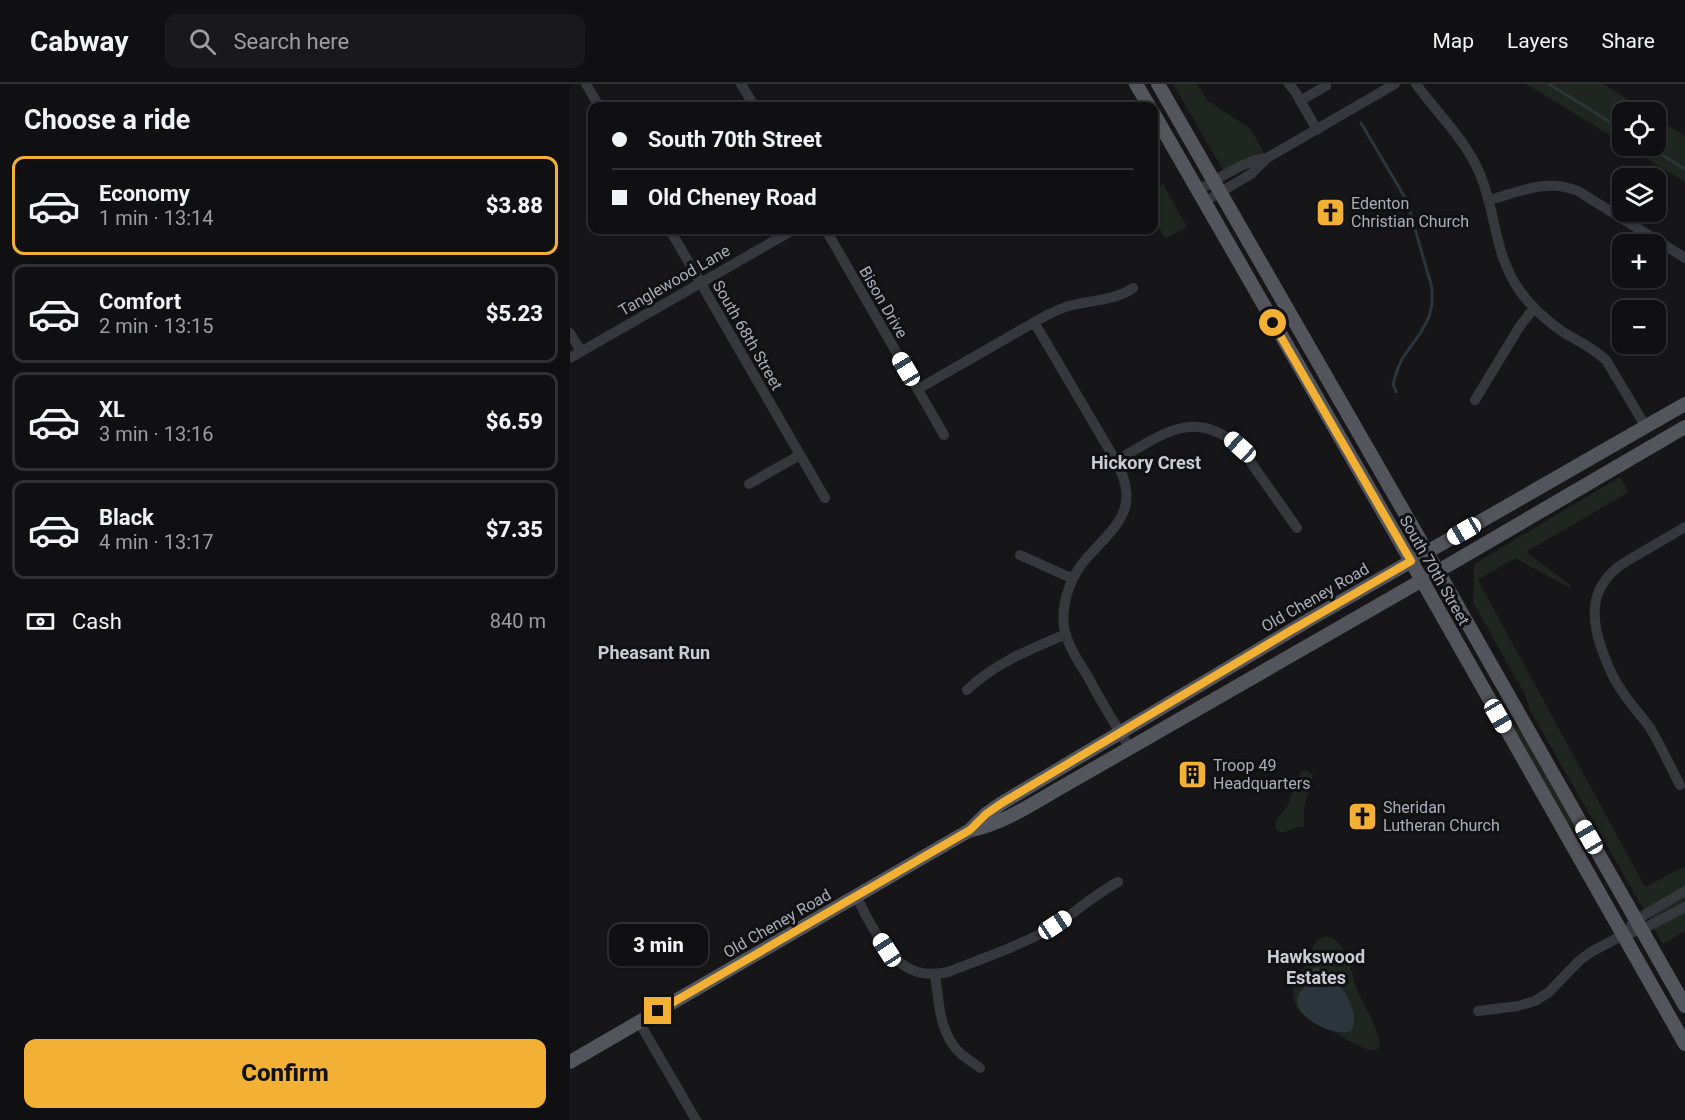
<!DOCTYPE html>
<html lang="en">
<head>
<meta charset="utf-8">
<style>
	:root { --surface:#101012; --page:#19191b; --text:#f1f3f6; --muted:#9c9d9f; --line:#303032; --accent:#f2b134 }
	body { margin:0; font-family:Roboto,sans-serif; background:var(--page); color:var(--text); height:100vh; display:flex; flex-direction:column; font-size:22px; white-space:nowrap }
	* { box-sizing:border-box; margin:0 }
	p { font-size:20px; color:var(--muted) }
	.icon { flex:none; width:33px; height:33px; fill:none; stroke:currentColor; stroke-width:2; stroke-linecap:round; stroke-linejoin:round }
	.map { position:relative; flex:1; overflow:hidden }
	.details { display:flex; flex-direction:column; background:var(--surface); width:570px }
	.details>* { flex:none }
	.hud { position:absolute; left:18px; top:18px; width:570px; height:132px; border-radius:12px; box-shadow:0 2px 4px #0004,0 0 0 2px var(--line); display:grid; align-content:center; height:132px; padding:0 24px; background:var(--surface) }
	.fabs { position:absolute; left:1042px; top:18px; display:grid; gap:12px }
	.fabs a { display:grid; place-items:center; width:54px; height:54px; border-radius:12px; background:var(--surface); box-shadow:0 2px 4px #0004,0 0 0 2px var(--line); font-size:30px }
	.end { position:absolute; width:27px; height:27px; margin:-14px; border:8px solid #f2b134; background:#111; box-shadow:0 0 0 3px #111 }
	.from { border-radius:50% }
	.bubble { position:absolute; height:42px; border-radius:12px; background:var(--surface); box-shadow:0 2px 4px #0004,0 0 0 2px var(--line); font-size:20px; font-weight:800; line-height:42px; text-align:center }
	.car { position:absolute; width:18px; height:36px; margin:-18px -9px; border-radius:8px; box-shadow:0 0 4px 2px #0007; background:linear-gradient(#fff 24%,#345 0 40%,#fff 0 76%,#345 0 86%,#fff 0) }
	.hud b { display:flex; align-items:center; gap:21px; height:57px; font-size:22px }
	.hud b+b { border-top:2px solid var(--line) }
	.hud i { width:15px; height:15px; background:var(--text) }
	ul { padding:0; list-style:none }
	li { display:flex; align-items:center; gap:18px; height:99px; margin:0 12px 9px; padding:0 12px; border:3px solid var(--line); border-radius:12px }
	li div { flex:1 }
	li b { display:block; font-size:22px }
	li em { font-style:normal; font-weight:800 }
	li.active { border-color:var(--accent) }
	li>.icon { width:54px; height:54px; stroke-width:1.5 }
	h2 { padding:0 24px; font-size:27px; line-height:72px }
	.pay { display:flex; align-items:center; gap:15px; height:66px; padding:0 24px; font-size:22px }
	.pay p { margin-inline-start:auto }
	.action { display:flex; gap:12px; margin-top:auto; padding:12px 24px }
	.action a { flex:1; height:69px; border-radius:12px; background:var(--accent); color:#111; font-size:24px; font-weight:800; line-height:69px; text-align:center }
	header { display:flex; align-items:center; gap:36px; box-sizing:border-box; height:84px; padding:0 30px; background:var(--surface); border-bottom:2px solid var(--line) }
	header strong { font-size:28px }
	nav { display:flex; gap:33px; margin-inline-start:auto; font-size:21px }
	.search { width:420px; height:54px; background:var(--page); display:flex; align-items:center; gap:15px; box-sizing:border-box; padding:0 21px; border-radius:12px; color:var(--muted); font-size:22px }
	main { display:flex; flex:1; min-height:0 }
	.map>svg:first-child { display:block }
	.green { fill:#1e261f }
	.water { fill:#2c353c }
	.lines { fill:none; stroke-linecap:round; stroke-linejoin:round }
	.stream { stroke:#2c353c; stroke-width:3 }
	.minor { stroke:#37383d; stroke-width:10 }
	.major { stroke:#53555c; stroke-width:14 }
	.route { stroke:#f2b134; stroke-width:8 }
	.labels { text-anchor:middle; stroke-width:6; stroke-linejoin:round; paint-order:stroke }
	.poi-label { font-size:16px; fill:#a8adb8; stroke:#111113; text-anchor:start }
	.street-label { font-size:16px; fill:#a8adb8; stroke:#111113 }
	.neighbourhood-label { font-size:18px; font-weight:bold; fill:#c9ccd4; stroke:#111113 }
</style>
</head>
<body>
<header>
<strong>Cabway</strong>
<div class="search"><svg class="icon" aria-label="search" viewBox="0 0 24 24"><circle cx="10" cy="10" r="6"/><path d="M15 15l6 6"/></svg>Search here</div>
<nav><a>Map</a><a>Layers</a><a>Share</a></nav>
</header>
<main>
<section class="details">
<h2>Choose a ride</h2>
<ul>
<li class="active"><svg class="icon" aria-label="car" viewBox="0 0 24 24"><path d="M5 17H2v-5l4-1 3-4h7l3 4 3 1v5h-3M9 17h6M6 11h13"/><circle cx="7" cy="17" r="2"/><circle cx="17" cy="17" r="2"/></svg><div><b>Economy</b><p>1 min · 13:14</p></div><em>$3.88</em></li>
<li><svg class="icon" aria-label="car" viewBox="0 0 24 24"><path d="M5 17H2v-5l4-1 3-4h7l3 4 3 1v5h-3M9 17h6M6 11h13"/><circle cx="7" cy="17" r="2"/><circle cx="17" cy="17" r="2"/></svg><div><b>Comfort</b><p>2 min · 13:15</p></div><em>$5.23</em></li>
<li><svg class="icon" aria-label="car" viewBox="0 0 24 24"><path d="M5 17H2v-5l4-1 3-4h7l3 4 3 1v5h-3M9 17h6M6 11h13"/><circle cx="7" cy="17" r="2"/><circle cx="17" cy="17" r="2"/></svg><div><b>XL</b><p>3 min · 13:16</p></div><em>$6.59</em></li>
<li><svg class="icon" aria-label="car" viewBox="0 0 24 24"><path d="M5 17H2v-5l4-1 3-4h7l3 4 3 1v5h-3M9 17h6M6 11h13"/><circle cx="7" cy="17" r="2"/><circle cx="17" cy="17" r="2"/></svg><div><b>Black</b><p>4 min · 13:17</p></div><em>$7.35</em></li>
</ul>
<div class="pay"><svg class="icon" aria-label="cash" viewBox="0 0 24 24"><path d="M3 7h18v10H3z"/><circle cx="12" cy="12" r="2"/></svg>Cash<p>840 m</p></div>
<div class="action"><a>Confirm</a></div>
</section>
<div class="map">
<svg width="1115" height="1036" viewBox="0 0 1115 1036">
	<rect width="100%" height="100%" fill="#161618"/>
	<!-- green -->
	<path class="green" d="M603 0H627L637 16 681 45 697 74 656 91Z
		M956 0H1033L1078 28H1053V59Z
		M1086 34 1115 52V98L1057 62H1086Z
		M593 100 617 143 595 155 584 135V105Z
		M1050 393 1059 408 956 468 1002 502 1000 504 945 474 908 496 1075 803 1105 787 1115 783V847L1093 860 959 624V621L954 609 903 518 904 480Z
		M932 624 956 655 1011 753 1010 754 994 735 931 625Z
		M736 686 743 690 734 724V743C723 741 718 750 709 748L705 742 706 736 717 723 731 687Z
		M753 853C761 852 768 856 772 864 781 877 782 894 788 908 796 926 807 941 810 961 808 964 808 966 803 966 795 967 771 952 763 948L771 949 784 944 785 932 740 890C737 906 722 911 732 929 720 919 721 902 730 889 733 885 737 882 739 878 743 867 741 859 753 853Z"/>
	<!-- water -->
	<path class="water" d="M745 884 755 885 760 887C770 901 793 930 781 947 766 954 727 935 727 917 727 909 736 903 739 896 740 893 740 889 741 886Z"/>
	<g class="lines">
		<!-- stream -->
		<path class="stream" d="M979 0 1053 46
			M791 39 837 117 862 204V220L859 233 851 248 832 275 828 284 823 300 826 308
			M1077 62 1115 85"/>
		<!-- minor -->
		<path class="minor" d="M16 0 29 22
			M171 0 184 22
			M719 0 726 9 747 46
			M846 0C868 30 895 55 910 90 927 130 923 169 950 207 961 223 977 237 993 248 1008 257 1023 264 1036 276L1076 343
			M730 17 756 2 755 0
			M627 107C647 96 674 76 697 74
			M919 116C949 108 977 94 1008 107L1115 174
			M634 118 681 90 697 74 825 0
			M100 146 255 414
			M256 146 374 351
			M464 238 546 377C572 425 546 441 516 475 500 493 491 520 494 543 497 561 509 578 518 593 531 617 545 641 560 664
			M0 249 11 267
			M0 274 223 146
			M348 305 477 231C484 228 491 224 499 222 521 216 544 217 563 204
			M905 316 950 242 964 224
			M546 377C590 352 623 322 670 363L727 444
			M179 400 230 371
			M450 471 503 495
			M397 606C425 579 461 565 496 550
			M1110 701C1100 682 1091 662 1080 644 1071 631 1060 620 1052 607 1043 595 1037 580 1032 566 1020 532 1020 503 1052 480L1115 443
			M286 811C292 825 298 836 306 849 325 878 341 896 378 888 414 874 453 861 486 841 507 827 525 810 548 798
			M1061 841 1066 836 1115 807
			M365 891C369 918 369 950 391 970 397 975 404 979 410 984
			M908 927 948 922 965 917 979 908 1009 877 1021 868 1053 851 1071 846 1115 823
			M69 938 126 1036"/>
		<!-- major -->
		<path class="major" d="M566 0 579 22
			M588 0 849 454 1115 922
			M584 30 841 477 1115 960
			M402 746C434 739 462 720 490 704L882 479 1115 343
			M0 978 400 746 416 730 432 719 737 537 1115 320"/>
	</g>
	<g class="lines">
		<!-- route -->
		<path class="route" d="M88 927 400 746 416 730 432 719 720 547 841 477 703 239"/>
	</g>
	<!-- icons -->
	<defs>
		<symbol id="church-square" viewBox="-11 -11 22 22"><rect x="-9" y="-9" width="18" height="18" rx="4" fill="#f2b134" stroke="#111113"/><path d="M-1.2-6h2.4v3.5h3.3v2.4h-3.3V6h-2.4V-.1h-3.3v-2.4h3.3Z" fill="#111"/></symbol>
		<symbol id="building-square" viewBox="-11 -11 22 22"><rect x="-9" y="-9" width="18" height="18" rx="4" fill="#f2b134" stroke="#111113"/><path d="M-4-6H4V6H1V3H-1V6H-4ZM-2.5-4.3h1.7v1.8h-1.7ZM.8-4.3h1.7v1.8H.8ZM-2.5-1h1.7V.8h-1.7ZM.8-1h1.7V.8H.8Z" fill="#111"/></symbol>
	</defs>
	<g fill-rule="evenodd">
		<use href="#church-square" x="744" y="112" width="33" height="33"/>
		<use href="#building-square" x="606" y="674" width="33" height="33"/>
		<use href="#church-square" x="776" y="716" width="33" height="33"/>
	</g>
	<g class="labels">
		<!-- poi labels -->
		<g class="poi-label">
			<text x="781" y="125">Edenton<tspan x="781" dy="18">Christian Church</tspan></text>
			<text x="643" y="687">Troop 49<tspan x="643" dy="18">Headquarters</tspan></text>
			<text x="813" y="729">Sheridan<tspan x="813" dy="18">Lutheran Church</tspan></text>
		</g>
		<!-- street labels -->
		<g class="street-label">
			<text transform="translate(104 196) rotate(-30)" y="6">Tanglewood Lane</text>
			<text transform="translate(314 218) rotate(60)" y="6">Bison Drive</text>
			<text transform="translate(178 251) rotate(60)" y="6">South 68th Street</text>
			<text transform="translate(865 486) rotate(60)" y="6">South 70th Street</text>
			<text transform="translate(745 513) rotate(-30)" y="6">Old Cheney Road</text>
			<text transform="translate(207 839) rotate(-30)" y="6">Old Cheney Road</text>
		</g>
		<!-- neighbourhood labels -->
		<g class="neighbourhood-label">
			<text x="576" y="385">Hickory Crest</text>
			<text x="84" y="575">Pheasant Run</text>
			<text x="746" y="879">Hawkswood<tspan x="746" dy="21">Estates</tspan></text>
		</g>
	</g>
</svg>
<div class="fabs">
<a><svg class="icon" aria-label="locate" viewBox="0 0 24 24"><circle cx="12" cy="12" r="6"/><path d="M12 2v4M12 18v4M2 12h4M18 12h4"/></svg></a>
<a><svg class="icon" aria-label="layers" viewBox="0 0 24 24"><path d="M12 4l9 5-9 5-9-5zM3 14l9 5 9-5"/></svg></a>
<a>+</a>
<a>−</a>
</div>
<i class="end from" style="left:703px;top:239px"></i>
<i class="end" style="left:88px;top:927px"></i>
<div class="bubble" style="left:39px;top:840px;width:99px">3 min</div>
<i class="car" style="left:336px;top:285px;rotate:329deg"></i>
<i class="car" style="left:670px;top:363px;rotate:312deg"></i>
<i class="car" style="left:894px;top:447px;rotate:240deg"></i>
<i class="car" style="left:928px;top:632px;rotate:150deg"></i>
<i class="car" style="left:1019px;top:753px;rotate:330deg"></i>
<i class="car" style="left:485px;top:841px;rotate:56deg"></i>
<i class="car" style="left:317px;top:866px;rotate:327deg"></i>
<div class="hud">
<b><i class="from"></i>South 70th Street</b>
<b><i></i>Old Cheney Road</b>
</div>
</div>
</main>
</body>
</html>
